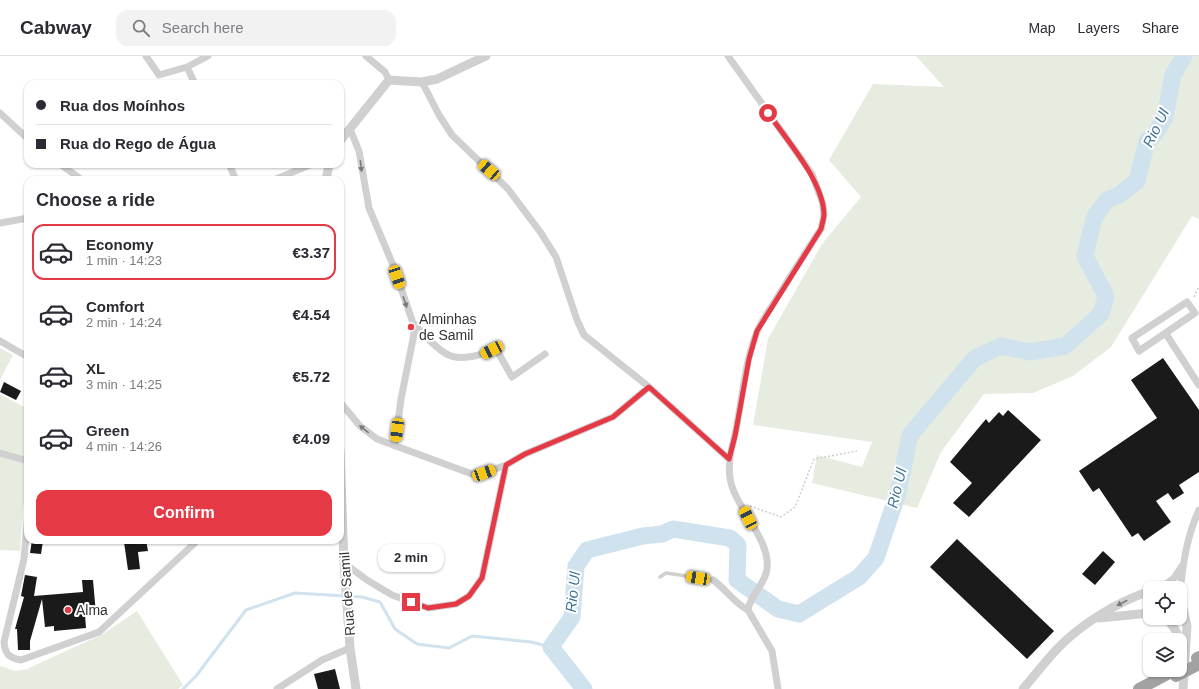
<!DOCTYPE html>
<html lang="en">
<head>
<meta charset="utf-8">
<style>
	:root { --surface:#fff; --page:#f2f2f3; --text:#2b2b33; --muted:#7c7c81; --line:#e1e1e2; --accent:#e63946 }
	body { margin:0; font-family:Arial,sans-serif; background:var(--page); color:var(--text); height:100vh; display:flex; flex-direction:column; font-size:15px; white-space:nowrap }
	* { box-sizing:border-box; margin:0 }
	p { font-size:13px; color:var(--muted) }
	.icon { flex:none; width:22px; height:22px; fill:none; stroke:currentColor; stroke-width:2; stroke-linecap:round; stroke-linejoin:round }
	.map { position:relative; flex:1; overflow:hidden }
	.details { position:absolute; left:24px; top:120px; width:320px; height:368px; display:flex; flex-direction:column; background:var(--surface); border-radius:12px; box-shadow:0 1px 3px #0004 }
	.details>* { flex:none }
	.guide { position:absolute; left:24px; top:24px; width:320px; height:88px; border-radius:12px; box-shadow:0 1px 3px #0004; display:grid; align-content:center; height:88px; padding:0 12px; background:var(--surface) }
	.buttons { position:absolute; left:1143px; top:525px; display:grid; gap:8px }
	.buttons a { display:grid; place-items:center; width:44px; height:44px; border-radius:8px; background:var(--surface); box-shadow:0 1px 3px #0004; font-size:20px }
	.end { position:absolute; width:18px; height:18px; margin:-9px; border:5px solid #e63946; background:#fff; box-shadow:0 0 0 2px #fff }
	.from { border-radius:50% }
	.bubble { position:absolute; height:28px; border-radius:12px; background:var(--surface); box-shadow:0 1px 3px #0004; font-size:13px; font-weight:800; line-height:28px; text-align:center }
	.car { position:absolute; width:12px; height:24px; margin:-12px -6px; border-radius:5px; box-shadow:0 0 3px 1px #0007; background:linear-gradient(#f5c518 24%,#345 0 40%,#f5c518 0 76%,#345 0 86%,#f5c518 0) }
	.guide b { display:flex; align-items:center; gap:14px; height:38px; font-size:15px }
	.guide b+b { border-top:1px solid var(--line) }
	.guide i { width:10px; height:10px; background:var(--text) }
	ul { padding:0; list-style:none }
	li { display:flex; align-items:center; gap:12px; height:56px; margin:0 8px 6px; padding:0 4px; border:2px solid transparent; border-radius:12px }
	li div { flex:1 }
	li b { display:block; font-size:15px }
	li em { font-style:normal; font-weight:800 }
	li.active { border-color:var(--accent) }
	li>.icon { width:36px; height:36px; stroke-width:1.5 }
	h2 { padding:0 12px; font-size:18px; line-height:48px }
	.button { display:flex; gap:8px; margin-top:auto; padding:8px 12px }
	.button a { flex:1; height:46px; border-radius:12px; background:var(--accent); color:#fff; font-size:16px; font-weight:800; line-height:46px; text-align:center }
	header { display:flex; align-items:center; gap:24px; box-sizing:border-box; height:56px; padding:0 20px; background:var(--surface); border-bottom:1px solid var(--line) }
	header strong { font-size:19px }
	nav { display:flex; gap:22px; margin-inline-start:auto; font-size:14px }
	.search { width:280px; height:36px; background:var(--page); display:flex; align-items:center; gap:10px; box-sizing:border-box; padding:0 14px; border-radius:12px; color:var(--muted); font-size:15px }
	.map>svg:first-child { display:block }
	.green { fill:#e6ecdf }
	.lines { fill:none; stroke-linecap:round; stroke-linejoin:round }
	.stream { stroke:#cfe2ee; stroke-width:3 }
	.river { stroke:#cfe2ee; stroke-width:17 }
	.building { fill:#1a1a1a }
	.path { stroke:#cdcdcd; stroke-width:1.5; stroke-dasharray:2 2; stroke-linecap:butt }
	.service { stroke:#d0d0d0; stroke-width:3.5 }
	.minor { stroke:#d0d0d0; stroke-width:7 }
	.tertiary { stroke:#d0d0d0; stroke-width:9 }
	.trunk { stroke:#a2a2a2; stroke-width:12 }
	.trunk-bridge { stroke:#a2a2a2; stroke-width:12 }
	.oneway { fill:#7a7a7a }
	.route { stroke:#e63946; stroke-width:5 }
	.poi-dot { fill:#e63946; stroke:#fff; stroke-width:1.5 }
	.labels { text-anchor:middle; stroke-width:4; stroke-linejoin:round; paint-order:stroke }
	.poi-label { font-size:14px; fill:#333; stroke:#fff; text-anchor:start }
	.street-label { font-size:14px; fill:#333; stroke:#fff }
	.water-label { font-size:15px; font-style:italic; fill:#3f7597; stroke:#fff }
</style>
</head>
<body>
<header>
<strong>Cabway</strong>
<div class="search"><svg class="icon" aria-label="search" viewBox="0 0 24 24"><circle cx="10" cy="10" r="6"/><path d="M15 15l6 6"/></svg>Search here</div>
<nav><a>Map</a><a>Layers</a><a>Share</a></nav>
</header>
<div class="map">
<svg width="1199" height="633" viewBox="0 0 1199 633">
	<rect width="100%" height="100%" fill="#fff"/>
	<!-- green -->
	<path class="green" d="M916 0H1199V163L1192 160 1111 291 1073 320 1033 337 984 338 941 396 917 452 812 427 817 399 862 411 872 386 753 369 768 283 822 188 861 141 829 104 873 28 944 31Z
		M0 292 13 299 0 324Z
		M0 338 28 353V391L20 495 0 494Z
		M137 555 183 629 178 633H0V610L15 615 27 613 103 578Z"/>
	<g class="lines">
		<!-- stream -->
		<path class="stream" d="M183 633 196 620 246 554 295 537 362 541 380 546 395 573 417 588 449 592 472 580 531 586 551 591"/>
		<!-- river -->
		<path class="river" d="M584 633 551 591 572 561 576 510 587 494 643 480 662 478 673 473 730 482 738 489 737 524 778 553 799 558 859 521 876 502 898 437 910 379 975 302 1001 290 1030 296 1065 290 1101 258 1106 240 1085 200 1094 162 1107 144 1119 139 1137 125 1147 85 1155 78 1165 61 1173 19 1184 0"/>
	</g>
	<!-- building -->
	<path class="building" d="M1163 302 1199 354V416L1179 429 1184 437 1173 444 1168 437 1156 445 1171 466 1144 485 1138 477 1132 481 1099 432 1093 436 1079 415 1157 362 1131 324Z
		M4 326 21 335 16 344 0 336Z
		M1008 354 1041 384 969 461 953 447 972 427 950 406 986 363 989 367 999 356 1003 360Z
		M957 483 1054 575 1027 603 930 511Z
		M32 484 43 485 41 498 30 497Z
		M146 484 148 495 138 496 140 513 128 514 124 486Z
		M1103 495 1115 506 1095 529 1082 518Z
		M25 519 37 521 34 540 83 536 82 524H93L96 558 85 559 86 572 54 575V570L45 571 42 543 30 585V594H18L17 573H15L24 541 21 540Z
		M335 613 340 633H318L314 618Z"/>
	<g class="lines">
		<!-- path -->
		<path class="path" d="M1194 241 1199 230
			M750 450 781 461 795 451 814 403 857 395"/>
		<!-- service -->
		<path class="service" d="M660 521 666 517 713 524"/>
		<!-- minor -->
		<path class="minor" d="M146 0 159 19 187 11 208 0
			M366 0 385 16 389 24
			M728 0 812 118 823 148 824 159 821 173C805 197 790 221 775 245 769 255 761 265 757 276 745 305 743 338 737 368 734 386 727 403 730 422 734 451 771 483 767 513 765 529 750 539 748 554L772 595 778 633
			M187 11 195 28
			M422 26 439 59 452 79 508 133 541 177 556 201 577 264 584 279 649 331
			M0 57 28 83
			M350 73 359 95 369 152 393 209 413 267 414 278 401 343 395 390
			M60 108 82 124
			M229 108 236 124
			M274 124 312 108
			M0 167 28 162
			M1187 246 1195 257 1139 295 1132 282Z
			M413 267C423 277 433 290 445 297 458 306 483 300 495 291L512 321 545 298
			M1166 278 1199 329
			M0 285 28 301
			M340 346 360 370 377 383 472 418 484 417 506 409 482 522 469 540 456 548 428 552 392 539 367 524 344 507
			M0 397 28 405
			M506 409 525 398 613 361 649 331 729 403
			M28 456 24 503 4 586C5 598 9 602 21 604L99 576 198 484
			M713 524C726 533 734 547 748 554
			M1165 529 1174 522 1182 510
			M1180 536C1183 507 1187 480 1199 454
			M277 633 322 604 350 592"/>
		<!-- tertiary -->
		<path class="tertiary" d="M340 85 389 24 422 26 437 23 486 0
			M326 124 329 108
			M340 394 344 507 350 592 356 633
			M1157 532 1165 529 1176 532
			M1181 544 1187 570 1183 633
			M1099 562 1150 557
			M1167 562 1176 575 1182 593
			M1023 633C1034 620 1045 606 1057 593 1081 568 1117 546 1150 535"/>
		<!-- trunk -->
		<path class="trunk" d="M1197 602 1199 601
			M1139 633 1175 614"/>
		<!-- trunk-bridge -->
		<path class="trunk-bridge" d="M1176 620 1199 608"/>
	</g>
	<!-- one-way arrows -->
	<defs><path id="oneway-solid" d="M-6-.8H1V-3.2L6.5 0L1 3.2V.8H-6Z"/></defs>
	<g class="oneway">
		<use href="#oneway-solid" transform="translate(361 110) rotate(83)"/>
		<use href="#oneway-solid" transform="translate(405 246) rotate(71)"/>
		<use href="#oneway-solid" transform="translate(364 373) rotate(-141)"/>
		<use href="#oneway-solid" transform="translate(1122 547) rotate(153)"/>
	</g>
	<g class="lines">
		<!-- route -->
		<path class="route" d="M411 546 428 552 456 548 469 540 482 522 506 409 525 398 613 361 649 331 729 403 735 380 749 303 757 275 821 173C822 168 824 163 824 158 823 125 787 84 768 57"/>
	</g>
	<!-- markers -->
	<g class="poi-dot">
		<circle cx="411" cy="271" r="4"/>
		<circle cx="68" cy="554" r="4"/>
	</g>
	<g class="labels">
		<!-- poi labels -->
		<g class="poi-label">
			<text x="419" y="268">Alminhas<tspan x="419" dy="16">de Samil</tspan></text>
			<text x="76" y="559">Alma</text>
		</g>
		<!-- street labels -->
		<g class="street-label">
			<text transform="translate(347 538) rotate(-94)" y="5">Rua de Samil</text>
		</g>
		<!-- water labels -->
		<g class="water-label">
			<text transform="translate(1156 72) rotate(-64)" y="5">Rio Ul</text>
			<text transform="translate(897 432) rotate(-76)" y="5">Rio Ul</text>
			<text transform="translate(573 536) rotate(-84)" y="5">Rio Ul</text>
		</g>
	</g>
</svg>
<div class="buttons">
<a><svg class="icon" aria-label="locate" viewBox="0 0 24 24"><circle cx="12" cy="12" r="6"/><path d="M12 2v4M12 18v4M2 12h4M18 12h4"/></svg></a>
<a><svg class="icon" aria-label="layers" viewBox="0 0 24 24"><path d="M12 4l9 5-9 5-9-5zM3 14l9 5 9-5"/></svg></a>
</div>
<i class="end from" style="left:768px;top:57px"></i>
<i class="end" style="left:411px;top:546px"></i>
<div class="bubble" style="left:378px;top:488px;width:66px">2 min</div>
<i class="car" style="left:489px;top:114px;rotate:311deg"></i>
<i class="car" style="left:397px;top:221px;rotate:161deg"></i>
<i class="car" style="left:492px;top:294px;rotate:243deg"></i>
<i class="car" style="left:397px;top:374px;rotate:187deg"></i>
<i class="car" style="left:484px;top:417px;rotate:70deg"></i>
<i class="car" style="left:748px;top:462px;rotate:334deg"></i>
<i class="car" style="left:698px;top:522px;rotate:279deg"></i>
<div class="guide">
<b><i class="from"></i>Rua dos Moínhos</b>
<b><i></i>Rua do Rego de Água</b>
</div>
<section class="details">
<h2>Choose a ride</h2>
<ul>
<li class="active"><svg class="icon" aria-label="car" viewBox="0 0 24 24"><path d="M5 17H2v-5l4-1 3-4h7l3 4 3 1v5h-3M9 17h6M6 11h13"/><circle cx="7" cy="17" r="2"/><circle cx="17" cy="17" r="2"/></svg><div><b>Economy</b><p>1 min · 14:23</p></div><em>€3.37</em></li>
<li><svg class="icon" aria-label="car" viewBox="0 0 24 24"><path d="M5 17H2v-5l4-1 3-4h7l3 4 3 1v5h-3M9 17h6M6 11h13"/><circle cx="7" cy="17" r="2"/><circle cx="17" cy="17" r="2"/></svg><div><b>Comfort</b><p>2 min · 14:24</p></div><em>€4.54</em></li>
<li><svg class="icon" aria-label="car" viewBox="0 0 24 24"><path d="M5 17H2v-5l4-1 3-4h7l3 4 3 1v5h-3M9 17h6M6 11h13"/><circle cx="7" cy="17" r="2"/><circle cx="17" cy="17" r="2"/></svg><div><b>XL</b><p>3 min · 14:25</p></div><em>€5.72</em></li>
<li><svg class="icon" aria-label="car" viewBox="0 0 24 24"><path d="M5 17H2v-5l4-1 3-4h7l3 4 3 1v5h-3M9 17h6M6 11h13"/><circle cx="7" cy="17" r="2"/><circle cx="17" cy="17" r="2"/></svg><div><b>Green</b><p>4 min · 14:26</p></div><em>€4.09</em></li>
</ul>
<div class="button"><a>Confirm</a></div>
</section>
</div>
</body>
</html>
